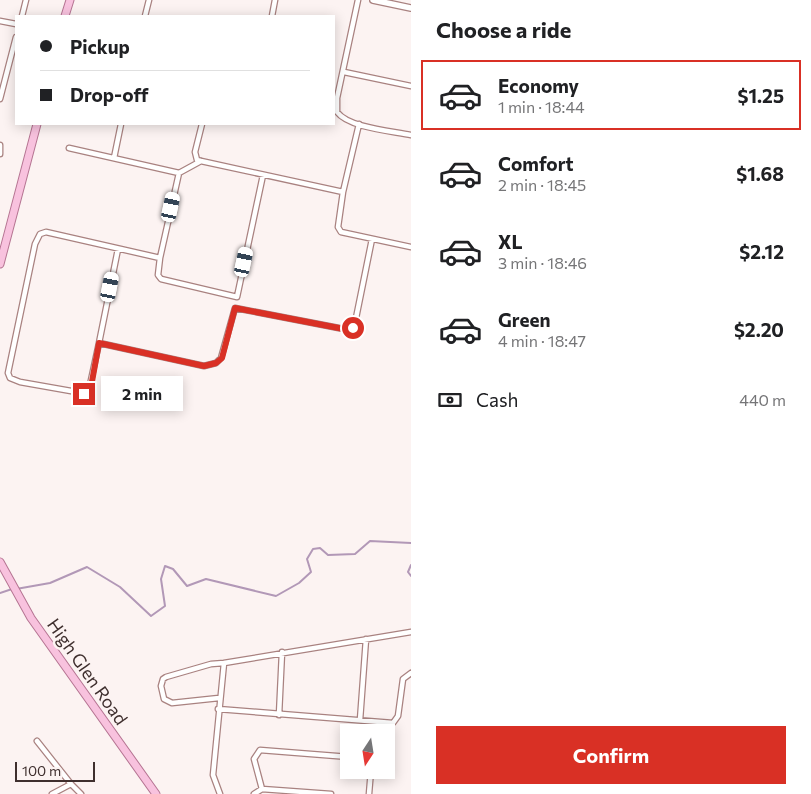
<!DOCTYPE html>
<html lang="en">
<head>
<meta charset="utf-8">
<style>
	:root { --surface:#fff; --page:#f6f6f6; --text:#202124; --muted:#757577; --line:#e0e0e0; --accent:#d93025 }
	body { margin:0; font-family:Commissioner,sans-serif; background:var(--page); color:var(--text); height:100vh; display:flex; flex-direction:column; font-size:19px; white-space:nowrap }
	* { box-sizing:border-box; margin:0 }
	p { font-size:16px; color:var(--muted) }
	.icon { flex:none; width:28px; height:28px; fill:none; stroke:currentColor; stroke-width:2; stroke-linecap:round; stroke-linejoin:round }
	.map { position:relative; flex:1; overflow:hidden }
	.drawer { display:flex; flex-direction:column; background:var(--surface); width:400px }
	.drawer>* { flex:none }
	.guide { position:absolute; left:15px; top:15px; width:320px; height:110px; border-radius:0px; box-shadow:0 2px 12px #0003; display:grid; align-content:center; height:110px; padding:0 25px; background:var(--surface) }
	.needle { width:32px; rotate:192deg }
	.fabs { position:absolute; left:340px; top:724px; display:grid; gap:10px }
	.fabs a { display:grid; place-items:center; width:55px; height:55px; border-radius:0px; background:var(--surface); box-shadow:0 2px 12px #0003; font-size:25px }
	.scale { position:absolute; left:15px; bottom:12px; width:80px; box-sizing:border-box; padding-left:5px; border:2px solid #3f2f2e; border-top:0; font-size:14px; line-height:18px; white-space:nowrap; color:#3f2f2e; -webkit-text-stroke:4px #fcf3f2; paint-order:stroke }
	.end { position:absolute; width:22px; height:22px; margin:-11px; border:6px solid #d93025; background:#fff; box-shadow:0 0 0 2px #fff }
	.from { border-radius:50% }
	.bubble { position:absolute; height:35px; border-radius:0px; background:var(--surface); box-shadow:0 2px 12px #0003; font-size:16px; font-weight:700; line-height:35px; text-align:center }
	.car { position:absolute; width:15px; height:30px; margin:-15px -8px; border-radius:6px; box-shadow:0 0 4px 1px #0007; background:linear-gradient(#fff 24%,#345 0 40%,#fff 0 76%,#345 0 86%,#fff 0) }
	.guide b { display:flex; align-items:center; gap:18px; height:48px; font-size:19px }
	.guide b+b { border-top:1px solid var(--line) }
	.guide i { width:12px; height:12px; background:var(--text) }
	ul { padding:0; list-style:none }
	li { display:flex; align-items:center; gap:15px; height:70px; margin:0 10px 8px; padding:0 15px; border:2px solid transparent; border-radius:0px }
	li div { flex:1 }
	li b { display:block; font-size:19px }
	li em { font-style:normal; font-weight:700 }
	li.selected { border-color:var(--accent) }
	li>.icon { width:45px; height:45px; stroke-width:1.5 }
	h2 { padding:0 25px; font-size:22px; line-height:60px }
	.pay { display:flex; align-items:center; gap:12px; height:55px; padding:0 25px; font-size:19px }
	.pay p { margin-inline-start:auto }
	.primary-button { display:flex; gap:10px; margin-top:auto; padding:10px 25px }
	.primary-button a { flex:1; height:58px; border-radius:0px; background:var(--accent); color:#fff; font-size:20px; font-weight:700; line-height:58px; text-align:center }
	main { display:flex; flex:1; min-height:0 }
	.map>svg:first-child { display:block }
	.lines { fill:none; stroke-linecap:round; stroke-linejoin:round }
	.stream { stroke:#b298b7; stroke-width:2 }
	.minor-casing { stroke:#a98280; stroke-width:7 }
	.tertiary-casing { stroke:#a98280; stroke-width:8 }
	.primary-casing { stroke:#b57492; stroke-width:9 }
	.minor { stroke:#fff; stroke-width:4.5 }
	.tertiary { stroke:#fff; stroke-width:5.5 }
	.primary { stroke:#f8c2de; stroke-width:7 }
	.route { stroke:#d93025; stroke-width:6 }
	.labels { text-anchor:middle; stroke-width:5; stroke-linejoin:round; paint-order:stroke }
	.street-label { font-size:18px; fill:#3f2f2e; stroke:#fcf3f2 }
</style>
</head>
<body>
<main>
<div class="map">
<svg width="411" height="794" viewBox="0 0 411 794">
	<rect width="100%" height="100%" fill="#fcf3f2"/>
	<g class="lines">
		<!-- stream -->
		<path class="stream" d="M411 565 408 572 411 576
			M16 589 50 583 87 567 120 587 151 616 165 606 161 579 165 566 173 569 187 586 206 579 276 596 299 583 311 572 307 559 313 549 320 548 328 555 355 554 370 541 411 543
			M0 593 12 589"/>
		<defs>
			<path id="minor" d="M358 0 337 98V112C349 128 392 131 411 135
				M22 16 26 0
				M145 16 149 0
				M272 16 275 0
				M0 21 16 24
				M344 72 411 86
				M0 99 16 37
				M202 124 195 152 197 160 201 161 343 192
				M359 124 343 192 338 227 341 232 411 247
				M0 145V154
				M69 148 179 173 201 161
				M114 158 121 124
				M263 175 237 297 161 279 158 275 160 258 46 232 40 234 35 244 8 373 10 378 20 382 88 394 99 343 204 366 216 363 221 358 235 308 349 330 355 323 372 239
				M160 258 179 173
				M99 343 118 249
				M219 698 172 703 164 699 161 686 163 679 166 677 211 664 224 663
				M218 709 393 723 398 716 403 679 411 673
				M279 715 282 652
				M360 720 366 639
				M37 741 71 784
				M262 789 254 759 260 750 349 757
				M52 794 71 784 81 794
				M220 794 213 775 224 663 411 632
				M254 794 262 789 331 794
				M369 794 371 770"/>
			<path id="tertiary" d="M373 0 411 8"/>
			<path id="primary" d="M65 16 70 0
				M0 264 37 124
				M0 562 31 618 156 794"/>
		</defs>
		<!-- minor casing -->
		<use href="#minor" class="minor-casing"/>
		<!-- tertiary casing -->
		<use href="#tertiary" class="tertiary-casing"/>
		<!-- primary casing -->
		<use href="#primary" class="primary-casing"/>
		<!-- minor -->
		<use href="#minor" class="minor"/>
		<!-- tertiary -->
		<use href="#tertiary" class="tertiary"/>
		<!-- primary -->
		<use href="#primary" class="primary"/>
	</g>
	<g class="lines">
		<!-- route -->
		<path class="route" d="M84 394H88L91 387 99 343 204 366 216 363 222 358 235 308 349 330 353 328"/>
	</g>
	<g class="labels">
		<!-- street labels -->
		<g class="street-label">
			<text transform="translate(87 672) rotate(55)" y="6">High Glen Road</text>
		</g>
	</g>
</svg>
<div class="fabs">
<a><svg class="needle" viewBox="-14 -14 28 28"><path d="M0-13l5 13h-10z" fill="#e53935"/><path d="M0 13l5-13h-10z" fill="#757577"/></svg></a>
</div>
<div class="scale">100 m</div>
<i class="end from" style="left:353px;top:328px"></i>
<i class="end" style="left:84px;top:394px"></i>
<div class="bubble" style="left:101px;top:376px;width:82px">2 min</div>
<i class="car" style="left:171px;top:207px;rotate:12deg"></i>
<i class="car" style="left:244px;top:262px;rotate:12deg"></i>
<i class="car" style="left:110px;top:287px;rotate:11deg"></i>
<div class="guide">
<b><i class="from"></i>Pickup</b>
<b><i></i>Drop-off</b>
</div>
</div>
<section class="drawer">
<h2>Choose a ride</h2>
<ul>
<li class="selected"><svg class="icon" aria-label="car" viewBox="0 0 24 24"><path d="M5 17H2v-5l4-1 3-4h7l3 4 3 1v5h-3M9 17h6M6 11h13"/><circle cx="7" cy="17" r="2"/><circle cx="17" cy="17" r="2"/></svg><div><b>Economy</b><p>1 min · 18:44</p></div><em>$1.25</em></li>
<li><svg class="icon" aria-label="car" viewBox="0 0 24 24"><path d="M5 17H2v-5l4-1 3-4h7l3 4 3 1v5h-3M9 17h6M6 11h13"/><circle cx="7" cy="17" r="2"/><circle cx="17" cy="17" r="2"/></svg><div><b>Comfort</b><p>2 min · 18:45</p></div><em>$1.68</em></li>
<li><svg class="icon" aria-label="car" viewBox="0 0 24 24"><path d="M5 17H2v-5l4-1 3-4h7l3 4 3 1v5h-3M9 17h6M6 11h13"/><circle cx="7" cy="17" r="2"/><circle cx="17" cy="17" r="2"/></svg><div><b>XL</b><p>3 min · 18:46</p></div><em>$2.12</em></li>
<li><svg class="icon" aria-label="car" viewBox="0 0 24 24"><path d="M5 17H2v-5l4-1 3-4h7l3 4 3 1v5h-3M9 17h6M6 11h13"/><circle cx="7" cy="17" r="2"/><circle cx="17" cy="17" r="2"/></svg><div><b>Green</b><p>4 min · 18:47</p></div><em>$2.20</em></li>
</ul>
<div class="pay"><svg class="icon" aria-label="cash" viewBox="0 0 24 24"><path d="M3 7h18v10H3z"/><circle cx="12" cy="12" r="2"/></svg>Cash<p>440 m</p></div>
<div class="primary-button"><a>Confirm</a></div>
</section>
</main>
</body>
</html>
